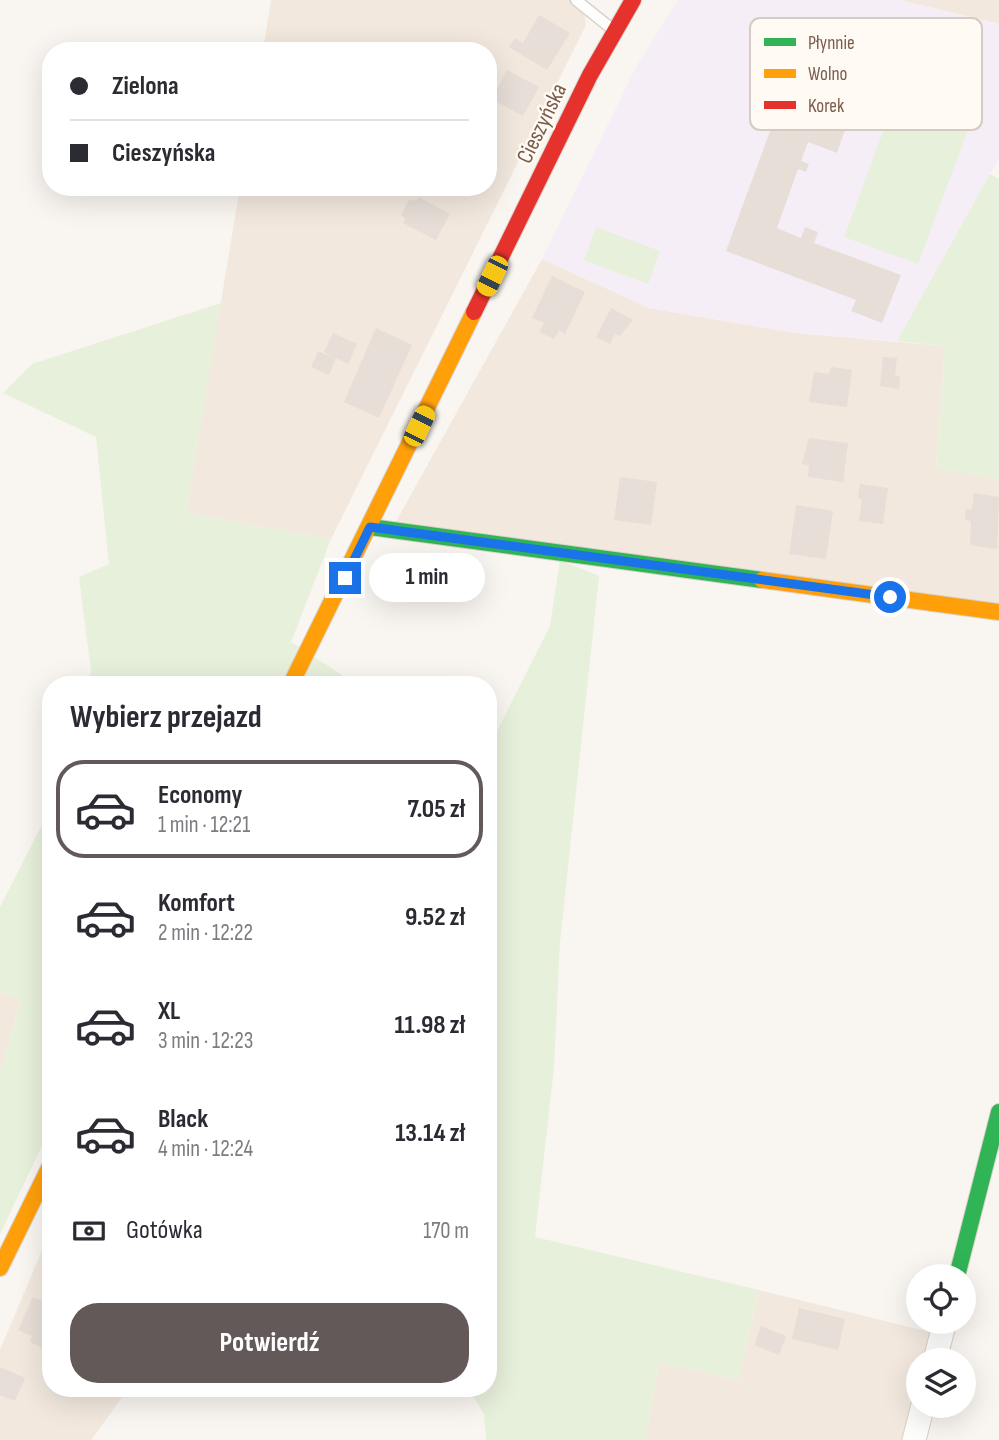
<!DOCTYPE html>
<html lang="pl">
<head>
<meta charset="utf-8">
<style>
	:root { --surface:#fff; --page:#f2f2f3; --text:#2b2b33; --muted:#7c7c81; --line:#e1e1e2; --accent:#625958 }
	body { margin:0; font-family:"Sofia Sans Condensed",sans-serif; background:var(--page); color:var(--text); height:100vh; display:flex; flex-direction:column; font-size:26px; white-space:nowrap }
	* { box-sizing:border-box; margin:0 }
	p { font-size:23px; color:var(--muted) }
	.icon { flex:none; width:38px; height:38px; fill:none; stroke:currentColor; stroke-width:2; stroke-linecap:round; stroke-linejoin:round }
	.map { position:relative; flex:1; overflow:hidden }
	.sheet { position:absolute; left:42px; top:676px; width:455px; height:721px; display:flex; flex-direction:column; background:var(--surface); border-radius:28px; box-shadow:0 7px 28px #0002 }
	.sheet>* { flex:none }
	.top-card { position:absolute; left:42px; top:42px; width:455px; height:154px; border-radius:28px; box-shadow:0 7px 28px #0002; display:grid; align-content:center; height:154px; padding:0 28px; background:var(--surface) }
	.buttons { position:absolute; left:906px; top:1264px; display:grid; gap:14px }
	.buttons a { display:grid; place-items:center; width:70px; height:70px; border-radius:50%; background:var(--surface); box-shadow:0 7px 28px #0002; font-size:35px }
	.end { position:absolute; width:32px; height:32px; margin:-16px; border:9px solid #1a73e8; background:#fff; box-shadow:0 0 0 4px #fff }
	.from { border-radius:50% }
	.bubble { position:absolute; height:49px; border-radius:24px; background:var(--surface); box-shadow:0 7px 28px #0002; font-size:23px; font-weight:700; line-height:49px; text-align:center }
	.car { position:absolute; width:21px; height:42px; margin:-21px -10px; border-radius:9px; box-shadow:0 0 5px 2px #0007; background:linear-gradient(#f5c518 24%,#345 0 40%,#f5c518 0 76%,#345 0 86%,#f5c518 0) }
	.top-card b { display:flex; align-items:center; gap:24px; height:66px; font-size:26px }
	.top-card b+b { border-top:2px solid var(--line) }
	.top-card i { width:18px; height:18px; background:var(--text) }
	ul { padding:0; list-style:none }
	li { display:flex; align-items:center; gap:21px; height:98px; margin:0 14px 10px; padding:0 14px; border:4px solid transparent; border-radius:28px }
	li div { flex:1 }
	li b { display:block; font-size:26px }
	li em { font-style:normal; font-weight:700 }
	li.current { border-color:var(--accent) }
	li>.icon { width:63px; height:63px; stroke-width:1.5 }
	h2 { padding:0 28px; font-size:32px; line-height:84px }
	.pay { display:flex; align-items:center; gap:18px; height:77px; padding:0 28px; font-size:26px }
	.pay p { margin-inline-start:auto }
	.primary-button { display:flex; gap:14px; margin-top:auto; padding:14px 28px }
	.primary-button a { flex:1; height:80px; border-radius:28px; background:var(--accent); color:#fff; font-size:28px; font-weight:700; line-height:80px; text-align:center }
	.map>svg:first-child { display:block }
	.residential { fill:#f2e8de }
	.education { fill:#f6eef6 }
	.green { fill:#e7f0db }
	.building { fill:#e6ded7 }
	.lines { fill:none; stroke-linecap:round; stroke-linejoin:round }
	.lane-casing { stroke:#d7d1cb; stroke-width:13 }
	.street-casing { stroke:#d7d1cb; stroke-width:25 }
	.fast-casing { stroke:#d9d2cb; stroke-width:18 }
	.slow-casing { stroke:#d9d2cb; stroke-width:18 }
	.jam-casing { stroke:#d9d2cb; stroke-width:18 }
	.lane { stroke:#fefefd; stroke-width:10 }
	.street { stroke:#fefefd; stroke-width:23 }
	.fast { stroke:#30b455; stroke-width:16 }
	.slow { stroke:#ff9f0a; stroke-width:16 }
	.jam { stroke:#e5322d; stroke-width:16 }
	.route { stroke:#1a73e8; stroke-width:9 }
	.labels { text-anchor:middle; stroke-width:5; stroke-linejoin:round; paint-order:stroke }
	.street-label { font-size:23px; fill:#7a5c4d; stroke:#fffaf3 }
	.key { fill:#fffaf3; stroke:#d7cbc1; stroke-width:2 }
	.key-label { font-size:19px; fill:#7a5c4d }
</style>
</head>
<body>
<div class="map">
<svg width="999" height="1440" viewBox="0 0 999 1440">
	<rect width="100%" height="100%" fill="#f9f5f0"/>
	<!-- residential -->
	<path class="residential" d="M271 0H582L586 25 331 539 186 513 240 187H488V51H263Z
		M900 0H999V24Z
		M542 259 649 308 795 333 945 346 936 468 999 479V613L388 536Z
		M0 992 21 999 0 1074Z
		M51 1229V1388H129L91 1440H0V1350Z
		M759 1290 930 1332 923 1360H919V1377L903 1440H645L659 1363 738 1380Z"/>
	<!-- education -->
	<path class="education" d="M678 0H900L999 24V158L897 341 795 333 649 308 542 259 637 65Z"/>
	<!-- green -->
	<path class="green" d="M898 91 972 119 918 264 844 237Z
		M990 174 999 179V479L936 469 945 346 897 341Z
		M596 227 660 251 648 284 584 260Z
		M221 303 186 513 331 539 291 642 342 675 341 684H88L91 671 79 577 109 564 96 437 3 393 32 364Z
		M560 560 599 576 560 942 554 1067 535 1237 759 1290 738 1380 659 1363 645 1440H486L484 1414 468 1388H488V749L550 626Z
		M51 807V1127L0 1234V1074L21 999 0 992V907Z"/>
	<!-- building -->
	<path class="building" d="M539 15 570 33 547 70 509 47 515 38 523 43Z
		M918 17 939 23 932 43 915 38 918 28 915 27Z
		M830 26 868 40 856 72 864 75 837 153 808 142 801 161 809 164 806 172 798 169 777 228 801 238 805 227 818 232 814 243 901 275 882 323 851 311 856 300 726 251 777 112 783 114 788 100 796 102 807 72 812 74Z
		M507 70 539 87 523 116 488 97V85L497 89Z
		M419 197 450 214 436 240 403 223 405 219 401 215 409 200 417 201Z
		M552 276 585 292 565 334 559 330 554 339 539 332 544 323 532 318Z
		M611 308 633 320 620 336 615 334 610 344 596 337Z
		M376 328 412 345 379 418 344 402Z
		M333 333 357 344 348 364 336 358 329 375 311 367 318 351 334 358 324 352Z
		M883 357 897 358 895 376H900L899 389 880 386Z
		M831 367 852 370 847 407 809 402 814 372 829 374Z
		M809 438 848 443 843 482 808 477 809 465 802 464Z
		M620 477 657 482 651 525 614 520Z
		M860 484 888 488 883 524 859 521 862 499 858 498Z
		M974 493 999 497 997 549 970 545 971 521 965 520 966 509H972Z
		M796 505 833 511 826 559 789 554Z
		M33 1297 51 1305V1352L30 1342 32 1336 18 1330Z
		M799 1308 845 1319 838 1350 792 1339Z
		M761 1326 786 1336 779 1355 754 1345Z
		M0 1367 25 1378 15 1401 0 1395Z"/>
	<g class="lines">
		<defs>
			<path id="lane" d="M576 0 612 29"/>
			<path id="street" d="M935 1360 945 1321
				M914 1440 923 1405"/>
			<path id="fast" d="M370 527 762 580
				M957 1276 999 1112"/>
			<path id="slow" d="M762 580 999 612
				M291 684 474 312
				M0 1268 51 1164"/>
			<path id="jam" d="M474 312 590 75 633 0"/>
		</defs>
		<!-- lane casing -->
		<use href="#lane" class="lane-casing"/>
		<!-- street casing -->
		<use href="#street" class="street-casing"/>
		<!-- fast casing -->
		<use href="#fast" class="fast-casing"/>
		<!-- slow casing -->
		<use href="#slow" class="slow-casing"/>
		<!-- jam casing -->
		<use href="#jam" class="jam-casing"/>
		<!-- lane -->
		<use href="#lane" class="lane"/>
		<!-- street -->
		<use href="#street" class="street"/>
		<!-- fast -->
		<use href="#fast" class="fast"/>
		<!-- slow -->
		<use href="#slow" class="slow"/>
		<!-- jam -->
		<use href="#jam" class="jam"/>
	</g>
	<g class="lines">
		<!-- route -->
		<path class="route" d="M345 578 370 527 890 597"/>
	</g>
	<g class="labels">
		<!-- street labels -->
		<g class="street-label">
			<text transform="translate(541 123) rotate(-64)" y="8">Cieszyńska</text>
		</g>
	</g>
	<!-- legend -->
	<rect x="750" y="18" width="232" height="112" rx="10" class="key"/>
	<rect x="764" y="38" width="32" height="8" fill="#30b455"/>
	<rect x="764" y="69" width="32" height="9" fill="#ff9f0a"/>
	<rect x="764" y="101" width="32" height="8" fill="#e5322d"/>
	<g class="key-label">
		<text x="808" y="49">Płynnie</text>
		<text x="808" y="80">Wolno</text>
		<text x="808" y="112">Korek</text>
	</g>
</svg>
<div class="buttons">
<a><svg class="icon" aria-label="locate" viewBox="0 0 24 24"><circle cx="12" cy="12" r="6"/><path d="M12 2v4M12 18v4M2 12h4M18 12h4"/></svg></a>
<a><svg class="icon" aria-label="layers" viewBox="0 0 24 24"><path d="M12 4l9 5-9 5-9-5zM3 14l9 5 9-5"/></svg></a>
</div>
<i class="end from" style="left:890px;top:597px"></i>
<i class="end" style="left:345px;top:578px"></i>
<div class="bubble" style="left:369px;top:553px;width:116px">1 min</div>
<i class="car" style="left:492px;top:276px;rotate:206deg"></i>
<i class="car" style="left:419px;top:426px;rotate:26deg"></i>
<div class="top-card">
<b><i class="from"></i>Zielona</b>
<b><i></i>Cieszyńska</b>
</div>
<section class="sheet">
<h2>Wybierz przejazd</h2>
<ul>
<li class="current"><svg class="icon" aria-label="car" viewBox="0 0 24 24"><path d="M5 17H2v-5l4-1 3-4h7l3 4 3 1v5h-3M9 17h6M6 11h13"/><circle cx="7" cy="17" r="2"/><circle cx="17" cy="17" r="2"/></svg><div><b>Economy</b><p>1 min · 12:21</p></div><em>7.05 zł</em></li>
<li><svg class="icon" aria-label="car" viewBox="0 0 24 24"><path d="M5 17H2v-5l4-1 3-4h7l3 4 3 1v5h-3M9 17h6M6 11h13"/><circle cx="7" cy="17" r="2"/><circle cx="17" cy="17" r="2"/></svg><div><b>Komfort</b><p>2 min · 12:22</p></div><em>9.52 zł</em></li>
<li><svg class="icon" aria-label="car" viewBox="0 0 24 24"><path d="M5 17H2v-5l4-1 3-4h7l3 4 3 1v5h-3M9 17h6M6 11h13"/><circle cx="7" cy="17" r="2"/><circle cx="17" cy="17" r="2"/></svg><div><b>XL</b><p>3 min · 12:23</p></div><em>11.98 zł</em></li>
<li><svg class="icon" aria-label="car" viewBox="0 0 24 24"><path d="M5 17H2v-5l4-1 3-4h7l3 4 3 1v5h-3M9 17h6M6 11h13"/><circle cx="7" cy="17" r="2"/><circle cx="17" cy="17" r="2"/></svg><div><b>Black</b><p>4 min · 12:24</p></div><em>13.14 zł</em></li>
</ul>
<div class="pay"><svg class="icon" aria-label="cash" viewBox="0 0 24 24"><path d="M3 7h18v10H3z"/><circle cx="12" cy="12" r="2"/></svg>Gotówka<p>170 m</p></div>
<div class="primary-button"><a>Potwierdź</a></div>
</section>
</div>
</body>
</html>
